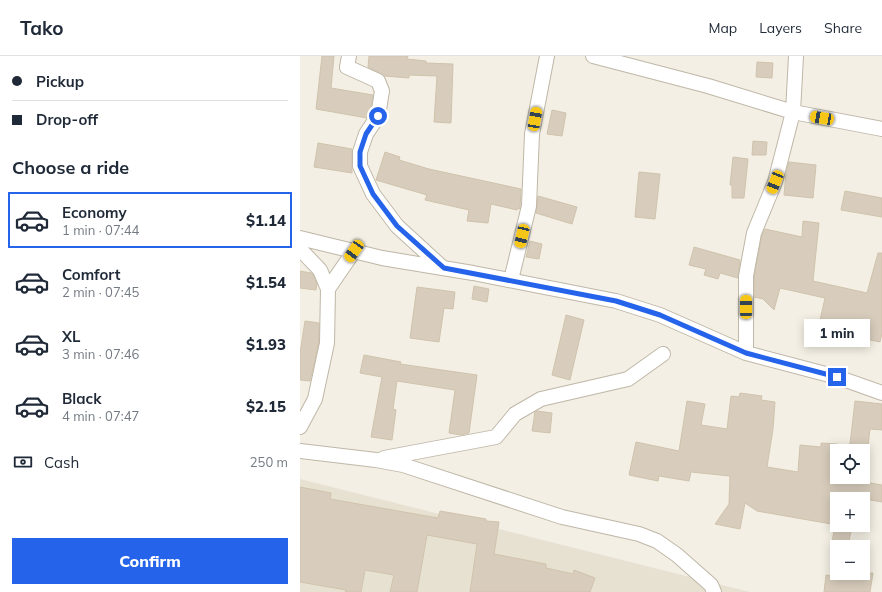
<!DOCTYPE html>
<html lang="en">
<head>
<meta charset="utf-8">
<style>
	:root { --surface:#fff; --page:#f2f2f3; --text:#1f2937; --muted:#747a83; --line:#e0e1e3; --accent:#2563eb }
	body { margin:0; font-family:Mulish,sans-serif; background:var(--page); color:var(--text); height:100vh; display:flex; flex-direction:column; font-size:15px; white-space:nowrap }
	* { box-sizing:border-box; margin:0 }
	p { font-size:13px; color:var(--muted) }
	.icon { flex:none; width:22px; height:22px; fill:none; stroke:currentColor; stroke-width:2; stroke-linecap:round; stroke-linejoin:round }
	.map { position:relative; flex:1; overflow:hidden }
	.details { display:flex; flex-direction:column; background:var(--surface); width:300px }
	.details>* { flex:none }
	.banner { display:grid; align-content:center; height:88px; padding:0 12px; background:var(--surface) }
	.fabs { position:absolute; left:530px; top:388px; display:grid; gap:8px }
	.fabs a { display:grid; place-items:center; width:40px; height:40px; border-radius:0px; background:var(--surface); box-shadow:0 2px 10px #0003; font-size:20px }
	.end { position:absolute; width:18px; height:18px; margin:-9px; border:5px solid #2563eb; background:#fff; box-shadow:0 0 0 2px #fff }
	.from { border-radius:50% }
	.bubble { position:absolute; height:28px; border-radius:0px; background:var(--surface); box-shadow:0 2px 10px #0003; font-size:13px; font-weight:800; line-height:28px; text-align:center }
	.car { position:absolute; width:12px; height:24px; margin:-12px -6px; border-radius:5px; box-shadow:0 0 3px 1px #0007; background:linear-gradient(#f5c518 24%,#345 0 40%,#f5c518 0 76%,#345 0 86%,#f5c518 0) }
	.banner b { display:flex; align-items:center; gap:14px; height:38px; font-size:15px }
	.banner b+b { border-top:1px solid var(--line) }
	.banner i { width:10px; height:10px; background:var(--text) }
	ul { padding:0; list-style:none }
	li { display:flex; align-items:center; gap:12px; height:56px; margin:0 8px 6px; padding:0 4px; border:2px solid transparent; border-radius:0px }
	li div { flex:1 }
	li b { display:block; font-size:15px }
	li em { font-style:normal; font-weight:800 }
	li.current { border-color:var(--accent) }
	li>.icon { width:36px; height:36px; stroke-width:1.5 }
	h2 { padding:0 12px; font-size:18px; line-height:48px }
	.pay { display:flex; align-items:center; gap:10px; height:44px; padding:0 12px; font-size:15px }
	.pay p { margin-inline-start:auto }
	.action { display:flex; gap:8px; margin-top:auto; padding:8px 12px }
	.action a { flex:1; height:46px; border-radius:0px; background:var(--accent); color:#fff; font-size:16px; font-weight:800; line-height:46px; text-align:center }
	header { display:flex; align-items:center; gap:24px; box-sizing:border-box; height:56px; padding:0 20px; background:var(--surface); border-bottom:1px solid var(--line) }
	header strong { font-size:19px }
	nav { display:flex; gap:22px; margin-inline-start:auto; font-size:14px }
	main { display:flex; flex:1; min-height:0 }
	.map>svg:first-child { display:block }
	.residential { fill:#e7e1d2 }
	.building { fill:#d8cdbc; stroke:#d0c3ac }
	.lines { fill:none; stroke-linecap:round; stroke-linejoin:round }
	.street-casing { stroke:#bfb7a7; stroke-width:16 }
	.street { stroke:#fff; stroke-width:14 }
	.route { stroke:#2563eb; stroke-width:5 }
</style>
</head>
<body>
<header>
<strong>Tako</strong>
<nav><a>Map</a><a>Layers</a><a>Share</a></nav>
</header>
<main>
<section class="details">
<div class="banner">
<b><i class="from"></i>Pickup</b>
<b><i></i>Drop-off</b>
</div>
<h2>Choose a ride</h2>
<ul>
<li class="current"><svg class="icon" aria-label="car" viewBox="0 0 24 24"><path d="M5 17H2v-5l4-1 3-4h7l3 4 3 1v5h-3M9 17h6M6 11h13"/><circle cx="7" cy="17" r="2"/><circle cx="17" cy="17" r="2"/></svg><div><b>Economy</b><p>1 min · 07:44</p></div><em>$1.14</em></li>
<li><svg class="icon" aria-label="car" viewBox="0 0 24 24"><path d="M5 17H2v-5l4-1 3-4h7l3 4 3 1v5h-3M9 17h6M6 11h13"/><circle cx="7" cy="17" r="2"/><circle cx="17" cy="17" r="2"/></svg><div><b>Comfort</b><p>2 min · 07:45</p></div><em>$1.54</em></li>
<li><svg class="icon" aria-label="car" viewBox="0 0 24 24"><path d="M5 17H2v-5l4-1 3-4h7l3 4 3 1v5h-3M9 17h6M6 11h13"/><circle cx="7" cy="17" r="2"/><circle cx="17" cy="17" r="2"/></svg><div><b>XL</b><p>3 min · 07:46</p></div><em>$1.93</em></li>
<li><svg class="icon" aria-label="car" viewBox="0 0 24 24"><path d="M5 17H2v-5l4-1 3-4h7l3 4 3 1v5h-3M9 17h6M6 11h13"/><circle cx="7" cy="17" r="2"/><circle cx="17" cy="17" r="2"/></svg><div><b>Black</b><p>4 min · 07:47</p></div><em>$2.15</em></li>
</ul>
<div class="pay"><svg class="icon" aria-label="cash" viewBox="0 0 24 24"><path d="M3 7h18v10H3z"/><circle cx="12" cy="12" r="2"/></svg>Cash<p>250 m</p></div>
<div class="action"><a>Confirm</a></div>
</section>
<div class="map">
<svg width="582" height="536" viewBox="0 0 582 536">
	<rect width="100%" height="100%" fill="#f3efe4"/>
	<!-- residential -->
	<path class="residential" d="M0 423 450 536H0Z"/>
	<!-- building -->
	<path class="building" d="M22 0H34L31 32 73 39 70 57 67 62 16 53Z
		M69 0H108L107 3 126 5V7L153 8 151 67 134 66 137 20 109 19V22L84 20 68 11Z
		M457 6 473 7 472 22 456 21Z
		M252 54 266 57 262 80 247 78Z
		M453 85 467 86 466 99H452Z
		M18 87 52 93V117L14 111Z
		M85 96 100 101 99 104 129 113 221 133 220 153 218 152 217 154 191 148 188 167 167 165 169 154 125 144 127 139 76 124Z
		M433 101 448 103 444 142H432V129H430Z
		M489 106 516 109 513 142 484 139 486 117Z
		M339 116 360 118 355 163 335 161Z
		M545 135 582 142V161L541 154Z
		M238 140 277 151 272 168 236 157Z
		M503 165 519 167 513 225 567 237 578 197H582V277L580 286 518 273 525 242 480 232 474 254 463 243 454 241V221L462 179 465 173 502 181Z
		M230 185 242 188 239 203 226 201Z
		M394 191 440 204 438 222 420 217 418 223 404 219 406 213 389 209Z
		M0 215 11 217 13 219 17 228 16 234 0 232Z
		M174 230 189 233 187 246 172 243Z
		M117 231 155 236 153 253 144 252 139 286 110 282Z
		M266 259 284 264 270 324 252 319Z
		M5 265 19 267V286L10 325 0 324V297Z
		M64 299 101 306 100 308 177 319 169 377 161 379 149 377 155 334 97 325 93 353 96 354 92 384 71 381 82 321 60 317Z
		M440 337 462 340 461 344 475 346 473 373 467 411 498 416 500 389 521 391V387L537 388V421L582 429V446L565 443H537V469L457 455 445 447 440 473 415 468 429 448 430 420 391 416 389 425 359 420 358 425 329 419 336 386 379 395 387 345 405 348 401 369 427 373 431 340 439 341Z
		M555 345 582 348V374L570 373 568 390 550 388Z
		M237 355 252 357 250 377 232 375 235 356Z
		M0 431 31 437 30 443 138 462 140 455 186 463V465L199 466 194 498 246 508V512L273 518 274 514 295 522 290 536H170L177 488 127 479 117 536H90L94 519 65 514 61 536H45L46 534 0 526Z
		M535 469H552L548 491H531Z
		M537 517H573L570 536H524L526 519 537 521Z"/>
	<g class="lines">
		<defs>
			<path id="street" d="M49 0 47 11 78 25 82 35 78 60 66 78 60 96V110L73 138 97 170 143 212
				M293 0 408 30 493 56 582 73
				M0 182 82 202 173 217 316 245 360 259 446 297 537 321 582 337
				M0 193 20 214 28 233 27 287 15 343 0 371
				M211 224 229 150 232 78 247 0
				M28 233 54 195
				M446 297V220L454 177 475 126 493 56 496 0
				M0 395 76 404 103 409 262 461 339 478 357 485 377 499 411 529 414 536
				M84 402 196 381 215 358 241 343 328 323 363 298"/>
		</defs>
		<!-- street casing -->
		<use href="#street" class="street-casing"/>
		<!-- street -->
		<use href="#street" class="street"/>
	</g>
	<g class="lines">
		<!-- route -->
		<path class="route" d="M78 60 66 78 60 96V110L73 138 97 170 144 212 316 245 360 259 446 297 537 321"/>
	</g>
</svg>
<div class="fabs">
<a><svg class="icon" aria-label="locate" viewBox="0 0 24 24"><circle cx="12" cy="12" r="6"/><path d="M12 2v4M12 18v4M2 12h4M18 12h4"/></svg></a>
<a>+</a>
<a>−</a>
</div>
<i class="end from" style="left:78px;top:60px"></i>
<i class="end" style="left:537px;top:321px"></i>
<div class="bubble" style="left:504px;top:263px;width:66px">1 min</div>
<i class="car" style="left:522px;top:62px;rotate:280deg"></i>
<i class="car" style="left:235px;top:63px;rotate:10deg"></i>
<i class="car" style="left:475px;top:126px;rotate:202deg"></i>
<i class="car" style="left:222px;top:180px;rotate:193deg"></i>
<i class="car" style="left:54px;top:195px;rotate:215deg"></i>
<i class="car" style="left:446px;top:251px;rotate:0deg"></i>
</div>
</main>
</body>
</html>
